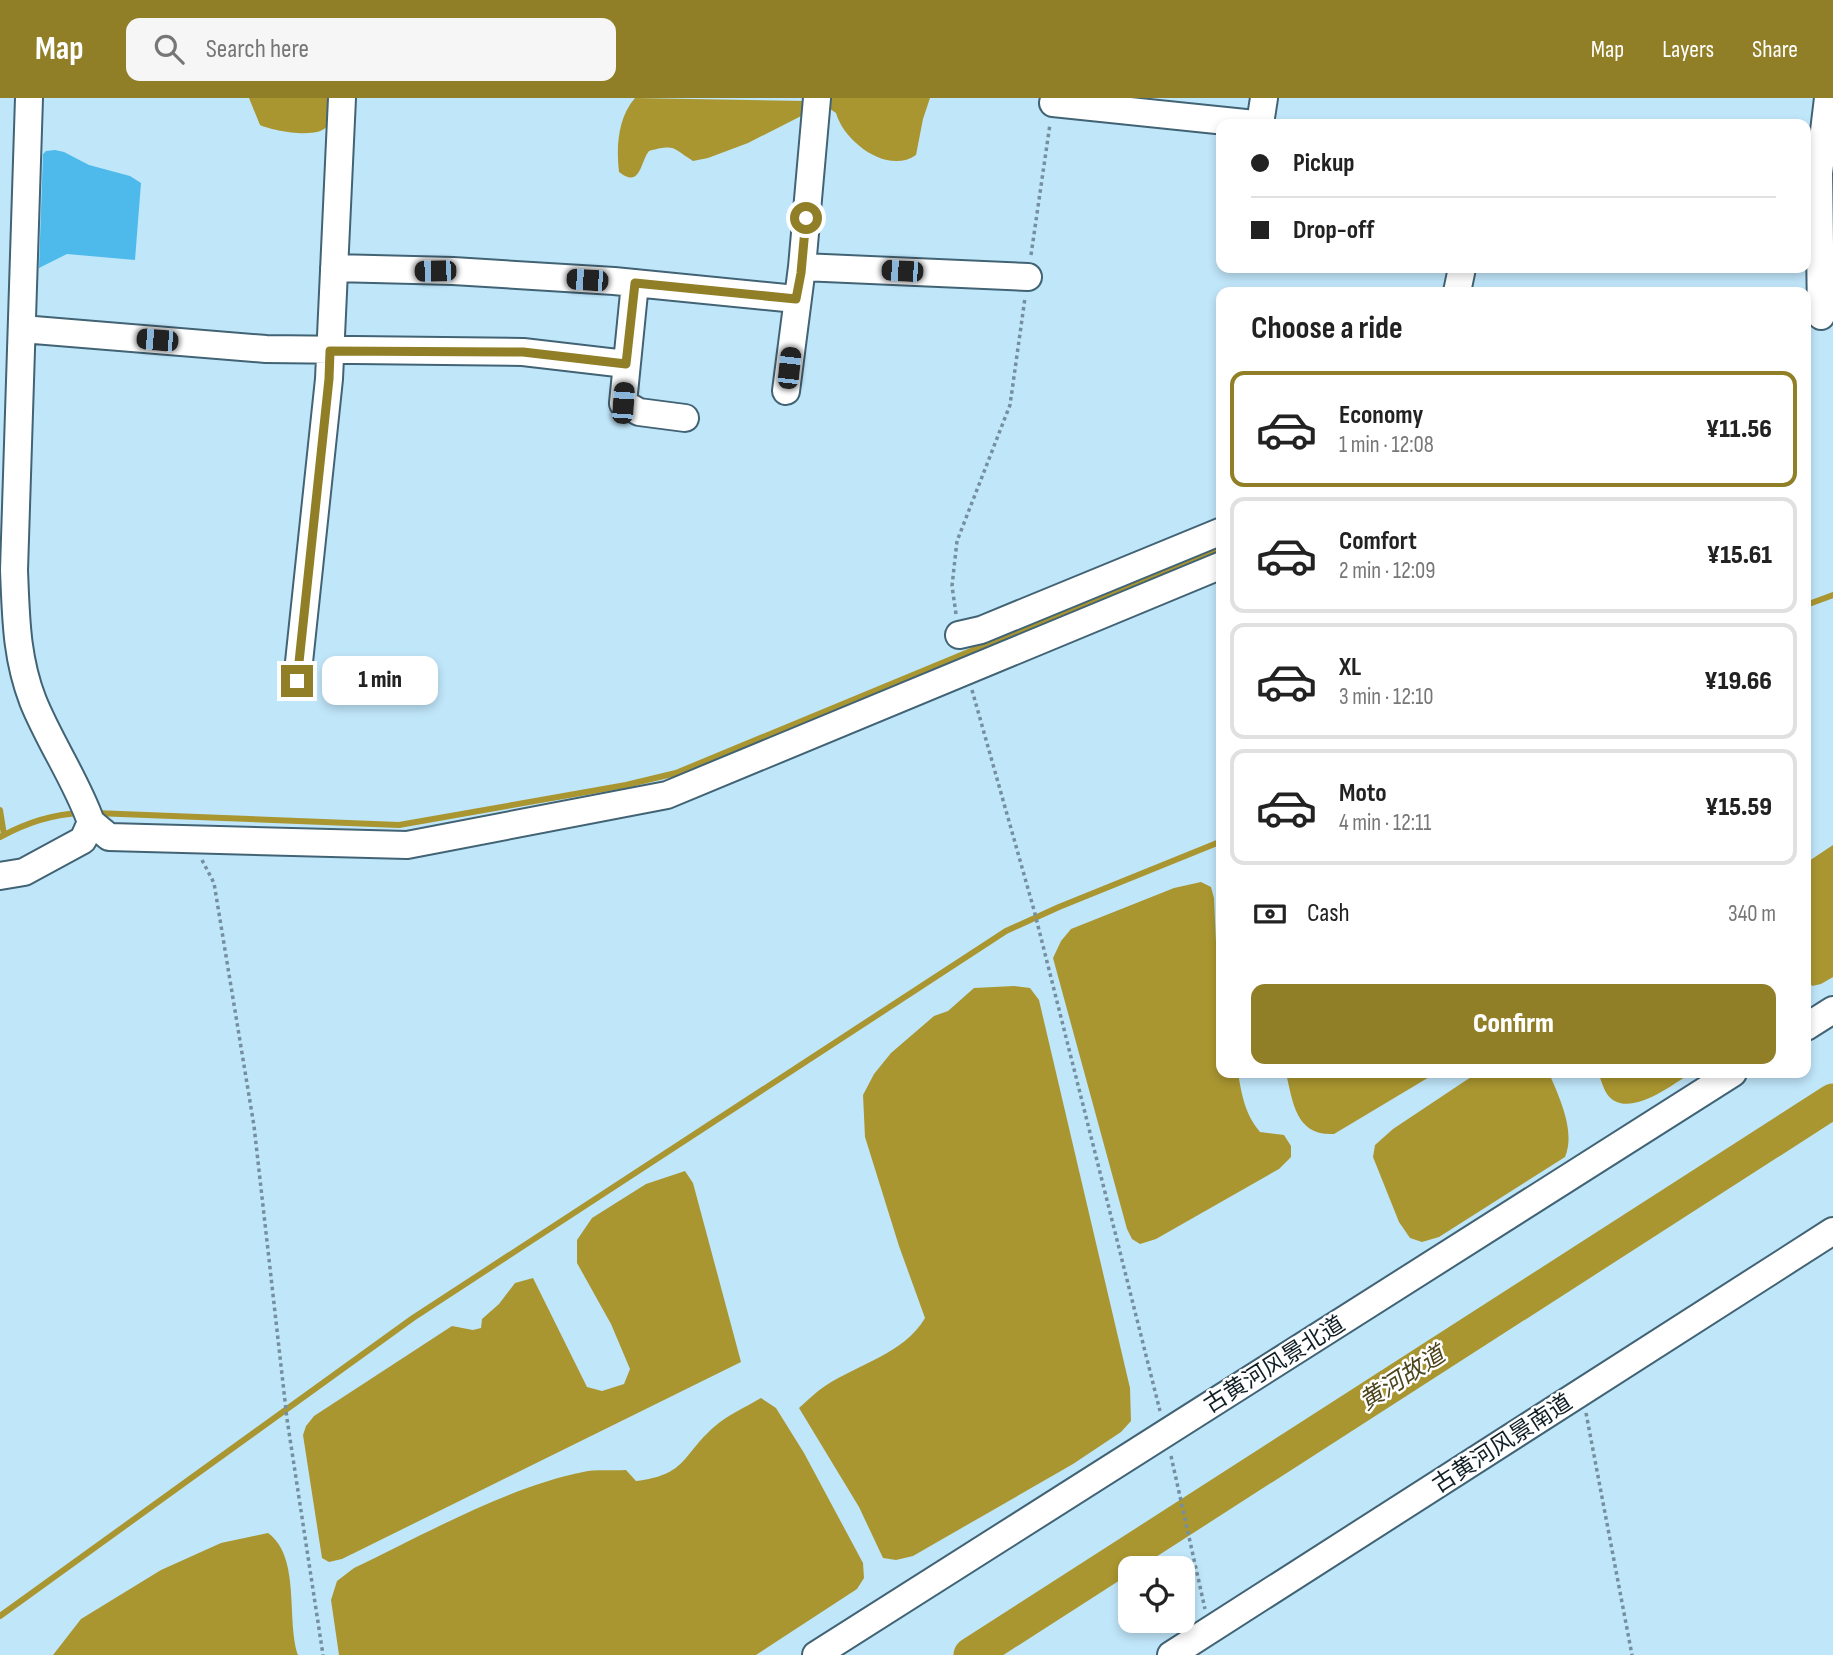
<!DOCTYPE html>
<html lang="en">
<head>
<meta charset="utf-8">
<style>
	:root { --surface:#fff; --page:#f6f6f6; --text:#222; --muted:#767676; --line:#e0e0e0; --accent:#907f26 }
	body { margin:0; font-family:"Sofia Sans Condensed","Noto Sans SC",sans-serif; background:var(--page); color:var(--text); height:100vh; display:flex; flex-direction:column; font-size:26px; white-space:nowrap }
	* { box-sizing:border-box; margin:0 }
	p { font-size:23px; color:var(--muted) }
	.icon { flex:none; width:38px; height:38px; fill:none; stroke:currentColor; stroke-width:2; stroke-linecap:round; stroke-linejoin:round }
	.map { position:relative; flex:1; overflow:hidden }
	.side { position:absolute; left:1216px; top:189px; width:595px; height:791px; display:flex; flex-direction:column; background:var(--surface); border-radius:14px; box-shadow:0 4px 10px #0003 }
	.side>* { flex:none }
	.hud { position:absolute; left:1216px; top:21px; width:595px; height:154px; border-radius:14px; box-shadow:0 4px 10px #0003; display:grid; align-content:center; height:154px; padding:0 35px; background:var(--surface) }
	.fabs { position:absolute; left:1118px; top:1458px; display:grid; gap:14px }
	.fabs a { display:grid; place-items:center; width:77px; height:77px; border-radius:14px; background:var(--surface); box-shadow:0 4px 10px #0003; font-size:35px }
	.end { position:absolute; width:32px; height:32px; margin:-16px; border:9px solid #907f26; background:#fff; box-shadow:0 0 0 4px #fff }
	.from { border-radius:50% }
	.bubble { position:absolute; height:49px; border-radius:14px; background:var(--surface); box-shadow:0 4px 10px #0003; font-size:23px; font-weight:800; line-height:49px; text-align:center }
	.car { position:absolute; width:21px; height:42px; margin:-21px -10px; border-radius:9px; box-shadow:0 0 5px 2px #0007; background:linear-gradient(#222 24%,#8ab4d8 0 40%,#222 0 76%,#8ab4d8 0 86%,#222 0) }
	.hud b { display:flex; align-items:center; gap:24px; height:66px; font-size:26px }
	.hud b+b { border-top:2px solid var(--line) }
	.hud i { width:18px; height:18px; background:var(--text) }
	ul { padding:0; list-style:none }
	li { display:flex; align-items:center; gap:21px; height:116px; margin:0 14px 10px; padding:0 21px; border:4px solid var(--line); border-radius:14px }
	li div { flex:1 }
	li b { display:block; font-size:26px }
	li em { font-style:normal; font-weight:800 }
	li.on { border-color:var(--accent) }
	li>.icon { width:63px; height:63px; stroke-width:1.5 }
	h2 { padding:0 35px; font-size:32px; line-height:84px }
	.pay { display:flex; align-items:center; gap:18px; height:77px; padding:0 35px; font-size:26px }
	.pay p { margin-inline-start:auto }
	.primary-button { display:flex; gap:14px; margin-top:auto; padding:14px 35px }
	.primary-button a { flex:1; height:80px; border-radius:14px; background:var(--accent); color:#fff; font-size:28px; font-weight:800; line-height:80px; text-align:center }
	header { display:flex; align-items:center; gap:42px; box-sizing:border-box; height:98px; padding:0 35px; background:var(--accent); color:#fff }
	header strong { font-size:33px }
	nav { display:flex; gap:38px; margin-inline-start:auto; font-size:24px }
	.search { width:490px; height:63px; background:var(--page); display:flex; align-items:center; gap:18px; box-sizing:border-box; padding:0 24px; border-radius:14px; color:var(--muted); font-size:26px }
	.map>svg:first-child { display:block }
	.water { fill:#aa9630 }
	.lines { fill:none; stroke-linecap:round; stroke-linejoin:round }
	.stream { stroke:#aa9630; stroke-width:6 }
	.river { stroke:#aa9630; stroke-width:35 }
	.building { fill:#4ebaeb }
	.minor-casing { stroke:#416374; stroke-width:30 }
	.path { stroke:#748f9e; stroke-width:3.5; stroke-dasharray:3.5 3.5; stroke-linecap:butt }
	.minor { stroke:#fff; stroke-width:26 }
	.route { stroke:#907f26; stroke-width:9 }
	.labels { text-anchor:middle; stroke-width:5; stroke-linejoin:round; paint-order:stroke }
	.street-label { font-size:23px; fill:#101e25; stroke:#fff }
	.water-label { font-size:24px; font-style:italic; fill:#4d451c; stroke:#fff }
</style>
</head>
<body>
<header>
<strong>Map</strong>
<div class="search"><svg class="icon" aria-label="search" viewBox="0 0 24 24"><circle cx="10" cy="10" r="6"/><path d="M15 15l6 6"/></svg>Search here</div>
<nav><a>Map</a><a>Layers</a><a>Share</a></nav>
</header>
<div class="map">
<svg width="1833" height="1557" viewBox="0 0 1833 1557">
	<rect width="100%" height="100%" fill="#c0e6fa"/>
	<!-- water -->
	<path class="water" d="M249 0H330C330 8 332 20 328 27 320 42 273 33 260 27Z
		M635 0 806 3 813 0H930L923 21 916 57C888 77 844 44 836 15L830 11 809 14 748 45 708 60 693 63C672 50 676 46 649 53 640 64 641 91 619 74 616 49 618 19 635 0Z
		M1833 747V879L1821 886 1812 888 1806 878V765Z
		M1201 784 1211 789 1214 800 1216 844 1221 878 1222 975H1238C1242 998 1245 1016 1260 1034L1284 1037 1291 1048V1059L1279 1071 1156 1141 1140 1146 1132 1141 1127 1131 1053 860 1061 843 1071 831 1174 790Z
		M1014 888 1030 890 1039 902 1130 1290 1131 1323 1121 1334 1073 1366 913 1458 896 1462 883 1460 859 1409 799 1310C808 1302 816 1294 825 1288 858 1266 904 1256 925 1220L899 1148 865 1039 863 997 874 976 891 955 934 918 948 913 974 890Z
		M1286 975H1436L1334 1036C1296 1038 1293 1005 1286 975Z
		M1477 975H1549C1559 999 1576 1033 1565 1059L1439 1139 1422 1144 1410 1140 1399 1124 1373 1059 1375 1047 1393 1031Z
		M1598 975H1691C1672 987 1626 1023 1607 996 1603 990 1601 981 1598 975Z
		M685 1073 693 1085 741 1264 342 1461 329 1464 322 1460 303 1337 306 1328 314 1318 452 1228 473 1232 481 1230 482 1221 499 1206 515 1185 533 1180 587 1289 602 1293 624 1286 630 1271 611 1226 577 1165V1142L592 1120 646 1086Z
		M761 1300 776 1310 804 1355 863 1465 864 1480 857 1491 756 1557H339L331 1502 337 1483 354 1470C423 1437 508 1389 583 1374 596 1371 612 1373 626 1372L636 1383C687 1377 682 1357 714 1329 727 1317 746 1309 761 1300Z
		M268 1435C301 1459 286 1521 298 1557H53L81 1521 161 1472 221 1445Z"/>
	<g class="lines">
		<!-- stream -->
		<path class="stream" d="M1806 507 1833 497
			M0 712 4 737
			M95 715 399 727 626 687 676 675 1222 449
			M0 739C26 725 52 716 81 715
			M0 1518 413 1220 1006 833 1059 809 1222 743"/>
		<!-- river -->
		<path class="river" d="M971 1557 1833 1003"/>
	</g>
	<!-- building -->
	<path class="building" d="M55 52 64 54 89 67 130 78 141 85 135 162 67 156 39 170 43 56 46 53Z"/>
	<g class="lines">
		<defs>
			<path id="minor" d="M1053 5 1255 26
				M1260 26 1264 0
				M802 169 1028 179
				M334 170 453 173 614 183 796 201
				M635 185 623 305 639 314 685 320
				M1457 194 1462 170
				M1821 218 1819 75 1828 0
				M22 231 266 251 523 254 626 266
				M786 293 802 169 817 0
				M959 537 981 532 1222 433
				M297 583 329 281 342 0
				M91 724 109 739 407 747 667 697 1222 467
				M0 778 24 774 83 742 91 724C76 682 50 645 33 603 16 559 16 519 14 472L29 0
				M1806 929 1833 912
				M816 1557 1733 975
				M1171 1557 1833 1133"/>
		</defs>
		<!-- minor casing -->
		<use href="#minor" class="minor-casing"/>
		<!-- path -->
		<path class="path" d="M1031 157 1050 26
			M956 516 952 488 957 443 1010 307 1025 200
			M972 592 1034 812 1160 1313
			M202 762 214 785 254 1028 287 1321 323 1557
			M1586 1315 1632 1557
			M1171 1358 1205 1511"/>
		<!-- minor -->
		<use href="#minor" class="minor"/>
	</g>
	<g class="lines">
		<!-- route -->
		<path class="route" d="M297 583 329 281 330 253 523 254 626 266 635 185 796 201 801 175 806 120"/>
	</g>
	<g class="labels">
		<!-- street labels -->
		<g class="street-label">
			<text transform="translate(1274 1266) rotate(-32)" y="8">古黄河风景北道</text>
			<text transform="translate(1502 1345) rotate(-33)" y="8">古黄河风景南道</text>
		</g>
		<!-- water labels -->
		<g class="water-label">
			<text transform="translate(1402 1280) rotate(-33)" y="8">黄河故道</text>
		</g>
	</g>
</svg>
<div class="fabs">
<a><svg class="icon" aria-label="locate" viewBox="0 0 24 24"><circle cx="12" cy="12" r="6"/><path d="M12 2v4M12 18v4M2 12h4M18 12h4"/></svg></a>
</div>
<i class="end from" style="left:806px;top:120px"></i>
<i class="end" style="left:297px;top:583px"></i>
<div class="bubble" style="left:322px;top:558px;width:116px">1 min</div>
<i class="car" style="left:435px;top:173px;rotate:269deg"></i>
<i class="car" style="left:902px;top:173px;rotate:273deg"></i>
<i class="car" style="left:587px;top:182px;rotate:274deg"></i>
<i class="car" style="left:157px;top:242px;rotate:275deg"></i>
<i class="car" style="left:789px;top:270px;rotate:6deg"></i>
<i class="car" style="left:623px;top:305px;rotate:4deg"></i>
<div class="hud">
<b><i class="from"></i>Pickup</b>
<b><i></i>Drop-off</b>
</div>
<section class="side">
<h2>Choose a ride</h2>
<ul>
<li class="on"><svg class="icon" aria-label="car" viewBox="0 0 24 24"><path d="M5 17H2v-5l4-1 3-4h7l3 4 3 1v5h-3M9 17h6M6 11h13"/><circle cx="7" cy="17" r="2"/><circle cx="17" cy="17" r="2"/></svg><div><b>Economy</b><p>1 min · 12:08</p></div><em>¥11.56</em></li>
<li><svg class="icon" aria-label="car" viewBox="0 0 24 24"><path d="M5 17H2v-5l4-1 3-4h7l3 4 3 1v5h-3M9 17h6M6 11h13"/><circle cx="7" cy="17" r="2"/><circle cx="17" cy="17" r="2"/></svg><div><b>Comfort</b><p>2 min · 12:09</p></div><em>¥15.61</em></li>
<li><svg class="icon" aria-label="car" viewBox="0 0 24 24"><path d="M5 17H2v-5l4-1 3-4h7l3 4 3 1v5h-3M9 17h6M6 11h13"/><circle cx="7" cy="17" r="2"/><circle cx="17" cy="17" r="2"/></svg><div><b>XL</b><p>3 min · 12:10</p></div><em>¥19.66</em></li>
<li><svg class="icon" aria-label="car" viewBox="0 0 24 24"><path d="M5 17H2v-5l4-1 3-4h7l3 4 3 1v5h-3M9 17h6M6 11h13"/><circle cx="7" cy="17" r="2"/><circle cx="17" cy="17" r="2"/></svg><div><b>Moto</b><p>4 min · 12:11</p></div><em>¥15.59</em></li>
</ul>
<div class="pay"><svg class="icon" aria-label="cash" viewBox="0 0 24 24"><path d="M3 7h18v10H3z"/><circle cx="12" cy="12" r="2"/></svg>Cash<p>340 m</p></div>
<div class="primary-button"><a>Confirm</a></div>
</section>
</div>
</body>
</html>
